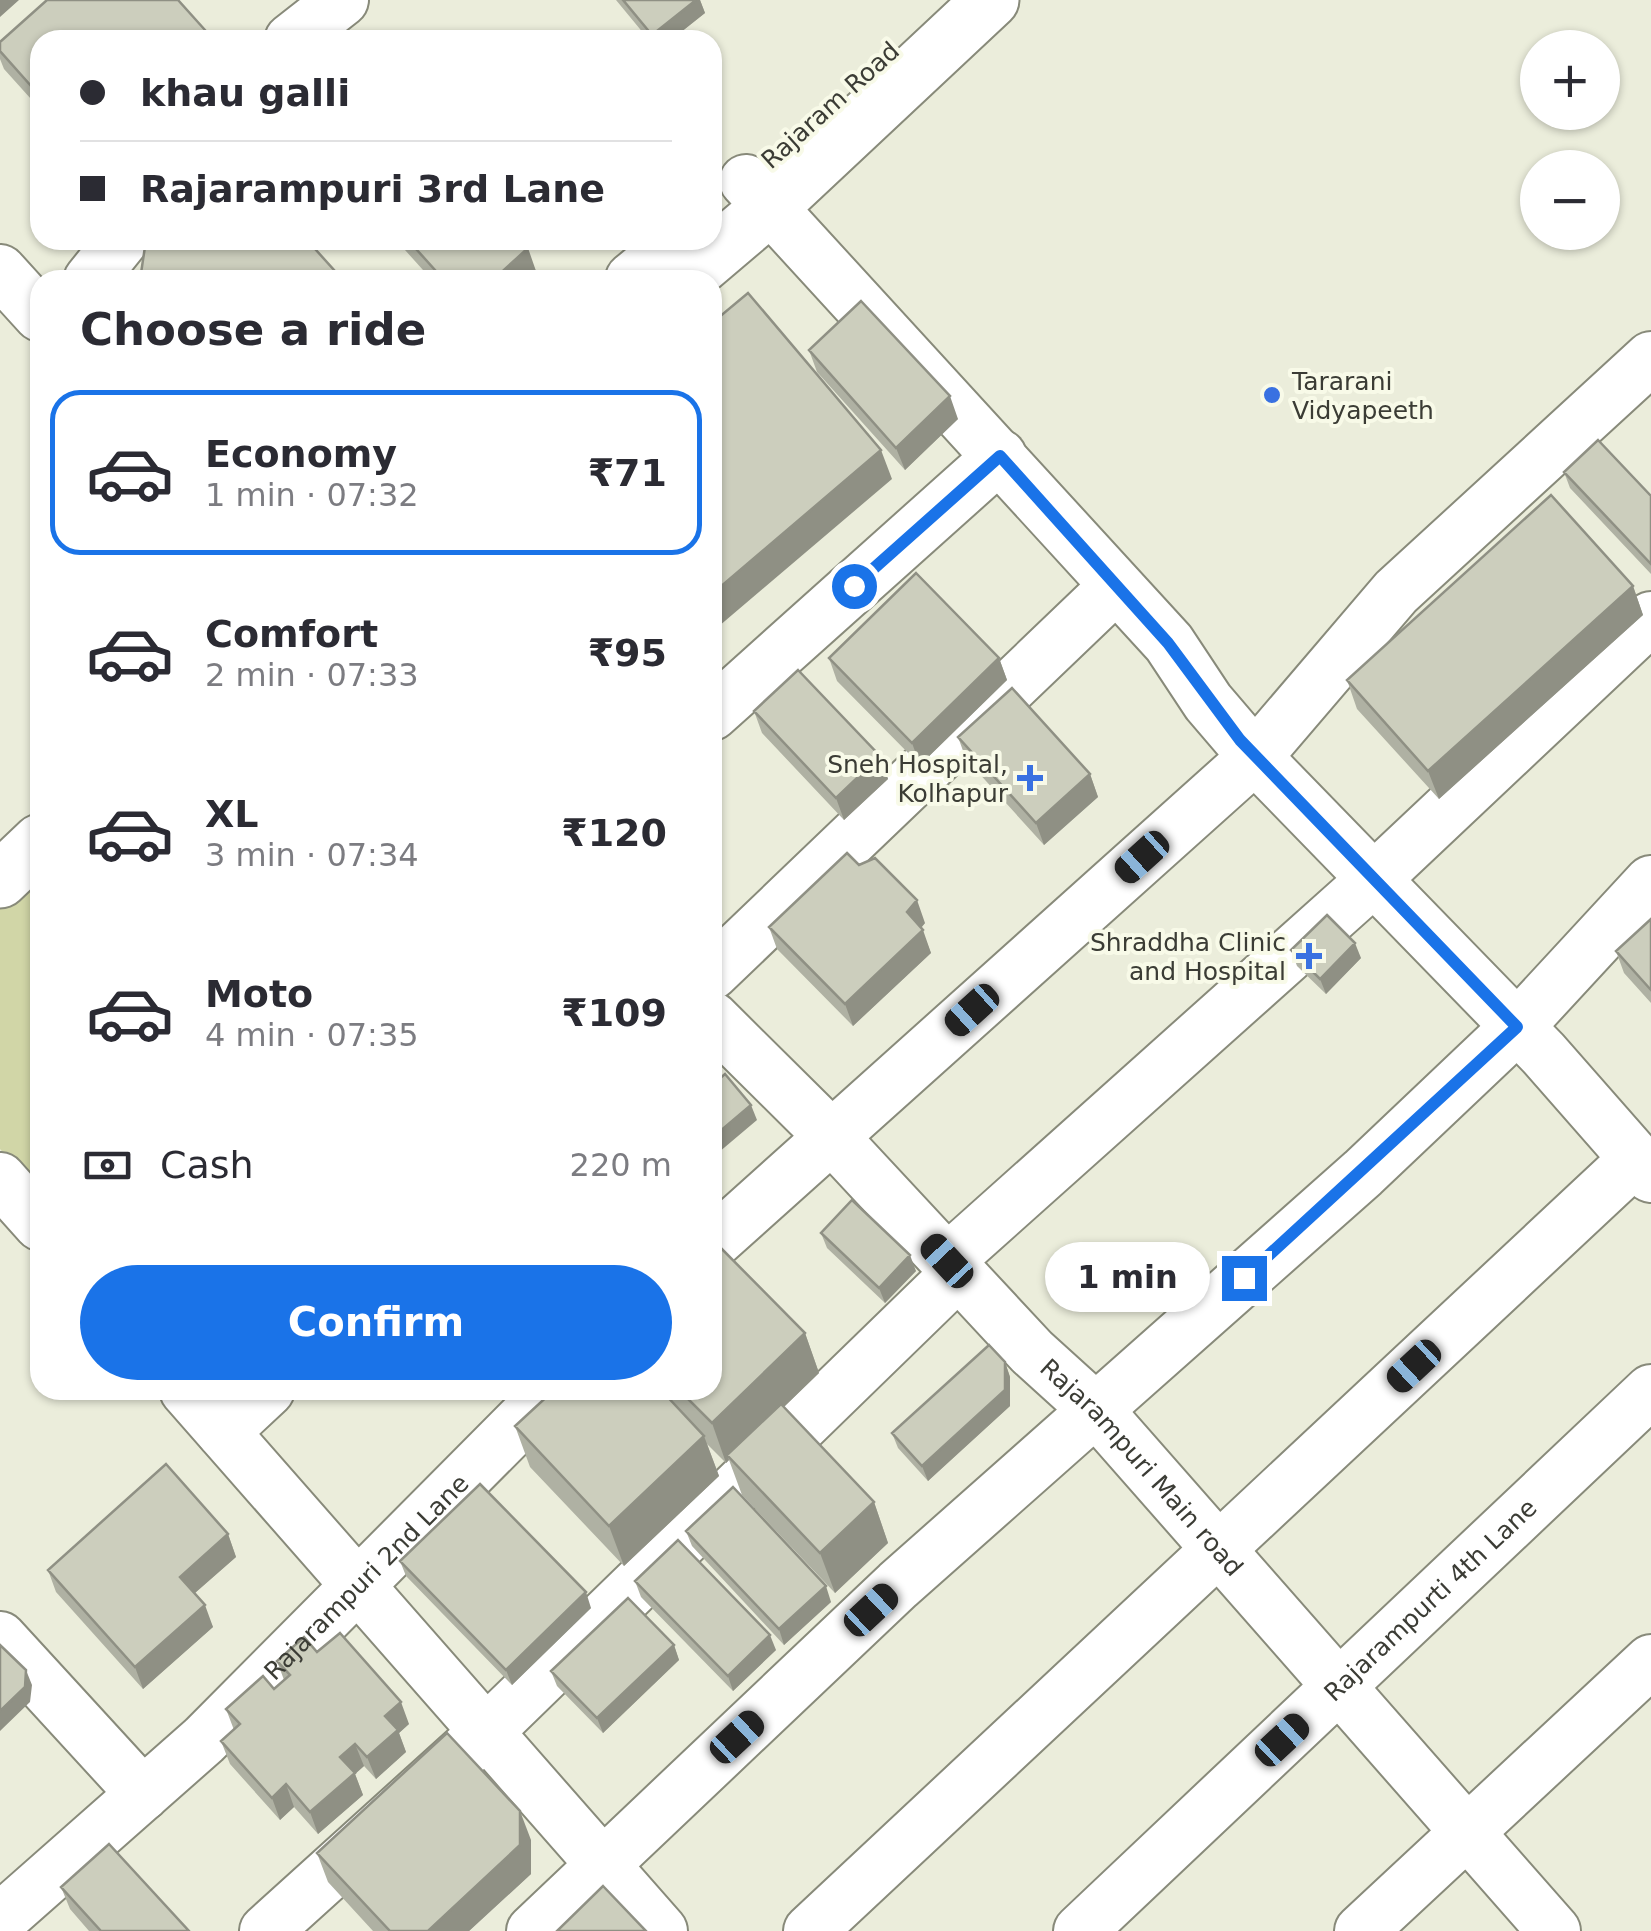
<!DOCTYPE html>
<html lang="en">
<head>
<meta charset="utf-8">
<style>
	:root { --surface:#fff; --page:#f7f7f7; --text:#2b2b33; --muted:#7c7c81; --line:#e1e1e2; --accent:#1a73e8 }
	body { margin:0; font-family:"DejaVu Sans",sans-serif; background:var(--page); color:var(--text); height:100vh; display:flex; flex-direction:column; font-size:38px; white-space:nowrap }
	* { box-sizing:border-box; margin:0 }
	p { font-size:32px; color:var(--muted) }
	.icon { flex:none; width:55px; height:55px; fill:none; stroke:currentColor; stroke-width:2; stroke-linecap:round; stroke-linejoin:round }
	.map { position:relative; flex:1; overflow:hidden }
	.sheet { position:absolute; left:30px; top:270px; width:692px; height:1130px; display:flex; flex-direction:column; background:var(--surface); border-radius:30px; box-shadow:0 2px 8px #0004 }
	.sheet>* { flex:none }
	.hud { position:absolute; left:30px; top:30px; width:692px; height:220px; border-radius:30px; box-shadow:0 2px 8px #0004; display:grid; align-content:center; height:220px; padding:0 50px; background:var(--surface) }
	.tools { position:absolute; left:1520px; top:30px; display:grid; gap:20px }
	.tools a { display:grid; place-items:center; width:100px; height:100px; border-radius:50%; background:var(--surface); box-shadow:0 2px 8px #0004; font-size:50px }
	.end { position:absolute; width:45px; height:45px; margin:-22px; border:12px solid #1a73e8; background:#fff; box-shadow:0 0 0 5px #fff }
	.from { border-radius:50% }
	.bubble { position:absolute; height:70px; border-radius:35px; background:var(--surface); box-shadow:0 2px 8px #0004; font-size:32px; font-weight:800; line-height:70px; text-align:center }
	.car { position:absolute; width:30px; height:60px; margin:-30px -15px; border-radius:12px; box-shadow:0 0 8px 2px #0007; background:linear-gradient(#222 24%,#8ab4d8 0 40%,#222 0 76%,#8ab4d8 0 86%,#222 0) }
	.hud b { display:flex; align-items:center; gap:35px; height:95px; font-size:38px }
	.hud b+b { border-top:2px solid var(--line) }
	.hud i { width:25px; height:25px; background:var(--text) }
	ul { padding:0; list-style:none }
	li { display:flex; align-items:center; gap:30px; height:165px; margin:0 20px 15px; padding:0 30px; border:5px solid transparent; border-radius:30px }
	li div { flex:1 }
	li b { display:block; font-size:38px }
	li em { font-style:normal; font-weight:800 }
	li.on { border-color:var(--accent) }
	li>.icon { width:90px; height:90px; stroke-width:1.5 }
	h2 { padding:0 50px; font-size:45px; line-height:120px }
	.pay { display:flex; align-items:center; gap:25px; height:110px; padding:0 50px; font-size:38px }
	.pay p { margin-inline-start:auto }
	.primary-button { display:flex; gap:20px; margin-top:auto; padding:20px 50px }
	.primary-button a { flex:1; height:115px; border-radius:60px; background:var(--accent); color:#fff; font-size:40px; font-weight:800; line-height:115px; text-align:center }
	.map>svg:first-child { display:block }
	.green { fill:#d1d6a7 }
	.lines { fill:none; stroke-linecap:round; stroke-linejoin:round }
	.minor-casing { stroke:#888a7a; stroke-width:56 }
	.major-casing { stroke:#888a7a; stroke-width:59 }
	.minor { stroke:#fff; stroke-width:52 }
	.major { stroke:#fff; stroke-width:55 }
	.wall { fill:#afb1a3 }
	.shaded-wall { fill:#8f9084 }
	.building { fill:#cccebd; stroke:#8f9084; stroke-width:2.5 }
	.route { stroke:#1a73e8; stroke-width:12 }
	.poi-dot { fill:#3971e1; stroke:#f8fae8; stroke-width:4 }
	.labels { text-anchor:middle; stroke-width:8; stroke-linejoin:round; paint-order:stroke }
	.street-label { font-size:25px; fill:#3b3c35; stroke:#f8fae8 }
	.poi-label { font-size:25px; fill:#3b3c35; stroke:#f8fae8; text-anchor:end }
</style>
</head>
<body>
<div class="map">
<svg width="1651" height="1931" viewBox="0 0 1651 1931">
	<rect width="100%" height="100%" fill="#ebeddb"/>
	<!-- green -->
	<path class="green" d="M40 854V1194L0 1149V891Z"/>
	<g class="lines">
		<defs>
			<g id="minor">
				<path d="M291 40 342 0"/>
				<path d="M746 181 1169 643 1208 702 1255 757 1543 1053 1651 1176"/>
				<path d="M0 271 40 315"/>
				<path d="M90 280 122 240"/>
				<path d="M712 714 1000 456"/>
				<path d="M712 973 1115 587"/>
				<path id="s1" d="M712 1018 832 1137 1032 1352 1096 1410 1554 1931"/>
				<path d="M0 1179 40 1224"/>
				<path d="M712 1244 1255 757 1396 592 1651 358"/>
				<path d="M947 1261 1373 880 1651 618"/>
				<path d="M186 1390 661 1931"/>
				<path d="M223 1432 268 1390"/>
				<path d="M0 1638 143 1794"/>
				<path id="s2" d="M0 1920 204 1740 552 1390"/>
				<path d="M266 1931 485 1733 958 1273"/>
				<path d="M533 1931 898 1585 1363 1173 1517 1027 1651 882"/>
				<path d="M810 1931 1636 1159"/>
				<path id="s3" d="M1080 1931 1651 1391"/>
				<path d="M1361 1931 1651 1661"/>
			</g>
			<path id="major" d="M633 280 681 240
				M684 280 770 207 991 0
				M0 880 40 842"/>
		</defs>
		<!-- minor casing -->
		<use href="#minor" class="minor-casing"/>
		<!-- major casing -->
		<use href="#major" class="major-casing"/>
		<!-- minor -->
		<use href="#minor" class="minor"/>
		<!-- major -->
		<use href="#major" class="major"/>
	</g>
	<!-- wall -->
	<path class="wall" d="M616 0H700L705 13 671 40H649Z
		M205 30 208 40H40V109L4 69 0 59V42Z
		M396 240H520L536 271 526 280H432Z
		M809 350 958 419 905 470 817 372Z
		M1564 472 1651 496V574L1570 488Z
		M1633 586 1643 615 1439 799 1357 709 1347 680Z
		M829 658H999L1007 680 920 765 837 681Z
		M754 711 880 756 888 779 844 820 762 733Z
		M958 737 1090 774 1098 797 1044 845 966 759Z
		M1651 919V1003L1624 973 1616 951Z
		M925 923 921 928 931 953 853 1026 777 949 769 927Z
		M1291 950 1361 958 1326 994 1297 966Z
		M821 1233 916 1271 885 1303 827 1248Z
		M805 1333 819 1373 784 1407 874 1502 888 1543 835 1593 742 1495 729 1460 726 1463 707 1444 719 1476 624 1566 530 1467 515 1426 554 1390H712Z
		M1005 1362 1010 1377V1406L928 1481 898 1448 892 1433Z
		M686 1531 831 1602 784 1645 692 1546Z
		M228 1534 236 1557 195 1593 213 1627 143 1689 56 1592 48 1570Z
		M400 1561 591 1608 512 1685 406 1576Z
		M635 1581 776 1650 733 1691 641 1597Z
		M674 1645 679 1660 603 1733 557 1686 551 1671Z
		M317 1652 409 1724 399 1733 406 1752 376 1779 364 1766 355 1774 363 1795 318 1834 294 1807 280 1820 230 1764 221 1741 234 1730 226 1709 274 1689 284 1680 277 1661Z
		M531 1840V1874L469 1931H373L328 1882 317 1853Z
		M61 1887 189 1931H89L70 1909Z"/>
	<!-- shaded-wall -->
	<path class="shaded-wall" d="M0 0H19L0 17Z
		M696 0H700L705 13 671 40H654L652 35Z
		M205 30 208 40H193Z
		M528 248 536 271 526 280H493Z
		M950 396 958 419 905 470 896 448Z
		M881 450 892 479 712 632V594Z
		M1633 586 1643 615 1439 799 1428 771Z
		M999 658 1007 680 920 765 912 743Z
		M880 756 888 779 844 820 836 798Z
		M1090 774 1098 797 1044 845 1036 823Z
		M917 900 925 923 915 935 907 912Z
		M923 930 931 953 853 1026 845 1004Z
		M1355 943 1361 958 1326 994 1320 979Z
		M751 1105 757 1120 712 1158V1138Z
		M910 1255 916 1271 885 1303 879 1288Z
		M805 1333 819 1373 731 1458 727 1455 729 1460 726 1463 712 1423Z
		M1005 1362 1010 1377V1406L928 1481 922 1466Z
		M704 1436 719 1476 624 1566 609 1526Z
		M874 1502 888 1543 835 1593 820 1553Z
		M228 1534 236 1557 188 1599 180 1577Z
		M826 1586 831 1602 784 1645 779 1629Z
		M586 1592 591 1608 512 1685 506 1670Z
		M205 1605 213 1627 143 1689 135 1667Z
		M770 1635 776 1650 733 1691 728 1676Z
		M674 1645 679 1660 603 1733 597 1718Z
		M26 1670 32 1685 30 1702 0 1731V1711Z
		M401 1702 409 1724 399 1733 406 1752 376 1779 367 1757 385 1716Z
		M355 1744 364 1766 355 1774 363 1795 318 1834 310 1812 340 1757Z
		M286 1784 294 1807 280 1820 272 1798Z
		M520 1811 531 1840V1874L469 1931H428Z"/>
	<!-- building -->
	<path class="building" d="M47 0H178L205 30 193 40H40V96L0 51V42Z
		M623 0H696L652 35Z
		M146 240H307L343 280H140Z
		M408 240H520L528 248 493 280H444Z
		M748 293 881 450 712 594V323Z
		M861 301 950 396 896 448 809 350Z
		M1598 440 1651 496V564L1564 472Z
		M1551 495 1633 586 1428 771 1347 680Z
		M916 573 999 658 912 743 829 658Z
		M798 670 880 756 836 798 754 711Z
		M1012 688 1090 774 1036 823 958 737Z
		M847 853 859 865 875 858 917 900 907 912 923 930 845 1004 769 927Z
		M1327 915 1355 943 1320 979 1291 950Z
		M1651 919V990L1616 951Z
		M725 1074 751 1105 712 1138V1085Z
		M852 1200 910 1255 879 1288 821 1233Z
		M712 1239 805 1333 712 1423 679 1390H712Z
		M989 1345 1005 1362V1390L922 1466 892 1433Z
		M554 1390H661L704 1436 609 1526 515 1426Z
		M781 1404 874 1502 820 1553 727 1455Z
		M166 1464 228 1534 180 1577 205 1605 135 1667 48 1570Z
		M480 1484 586 1592 506 1670 400 1561Z
		M733 1487 826 1586 779 1629 686 1531Z
		M678 1540 770 1635 728 1676 635 1581Z
		M628 1598 674 1645 597 1718 551 1671Z
		M340 1633 401 1702 385 1716 398 1730 367 1757 355 1744 340 1757 355 1773 310 1812 286 1784 272 1798 221 1741 240 1724 226 1709 263 1676 274 1689 290 1675 277 1661 304 1637 317 1652Z
		M0 1645 26 1670 25 1687 0 1711Z
		M447 1733 520 1811V1845L428 1931H390L317 1853Z
		M109 1844 189 1931H101L61 1887Z
		M603 1886 646 1931H557Z"/>
	<g class="lines">
		<!-- route -->
		<path class="route" d="M854 586 1000 456 1168 643 1240 740 1517 1027 1244 1278"/>
	</g>
	<!-- markers -->
	<g class="poi-dot">
		<circle cx="1272" cy="395" r="10"/>
		<path d="M1025 763h10v10h10v10h-10v10h-10v-10h-10v-10h10z"/>
		<path d="M1304 941h10v10h10v10h-10v10h-10v-10h-10v-10h10z"/>
	</g>
	<g class="labels">
		<!-- street labels -->
		<g class="street-label">
			<text transform="translate(830 105) rotate(-42)" y="9">Rajaram Road</text>
			<text dy="9" stroke="none"><textPath href="#s1" startOffset="622">Rajarampuri Main road</textPath></text>
			<text dy="9" stroke="none"><textPath href="#s2" startOffset="502">Rajarampuri 2nd Lane</textPath></text>
			<text dy="9" stroke="none"><textPath href="#s3" startOffset="482">Rajarampurti 4th Lane</textPath></text>
		</g>
		<!-- poi labels -->
		<g class="poi-label">
			<text x="1292" y="390" text-anchor="start">Tararani<tspan x="1292" dy="29">Vidyapeeth</tspan></text>
			<text x="1008" y="773">Sneh Hospital,<tspan x="1008" dy="29">Kolhapur</tspan></text>
			<text x="1286" y="951">Shraddha Clinic<tspan x="1286" dy="29">and Hospital</tspan></text>
		</g>
	</g>
</svg>
<div class="tools">
<a>+</a>
<a>−</a>
</div>
<i class="end from" style="left:854px;top:586px"></i>
<i class="end" style="left:1244px;top:1278px"></i>
<div class="bubble" style="left:1045px;top:1242px;width:165px">1 min</div>
<i class="car" style="left:1142px;top:857px;rotate:228deg"></i>
<i class="car" style="left:972px;top:1010px;rotate:228deg"></i>
<i class="car" style="left:947px;top:1261px;rotate:317deg"></i>
<i class="car" style="left:1414px;top:1366px;rotate:227deg"></i>
<i class="car" style="left:871px;top:1610px;rotate:47deg"></i>
<i class="car" style="left:737px;top:1737px;rotate:47deg"></i>
<i class="car" style="left:1282px;top:1740px;rotate:47deg"></i>
<div class="hud">
<b><i class="from"></i>khau galli</b>
<b><i></i>Rajarampuri 3rd Lane</b>
</div>
<section class="sheet">
<h2>Choose a ride</h2>
<ul>
<li class="on"><svg class="icon" aria-label="car" viewBox="0 0 24 24"><path d="M5 17H2v-5l4-1 3-4h7l3 4 3 1v5h-3M9 17h6M6 11h13"/><circle cx="7" cy="17" r="2"/><circle cx="17" cy="17" r="2"/></svg><div><b>Economy</b><p>1 min · 07:32</p></div><em>₹71</em></li>
<li><svg class="icon" aria-label="car" viewBox="0 0 24 24"><path d="M5 17H2v-5l4-1 3-4h7l3 4 3 1v5h-3M9 17h6M6 11h13"/><circle cx="7" cy="17" r="2"/><circle cx="17" cy="17" r="2"/></svg><div><b>Comfort</b><p>2 min · 07:33</p></div><em>₹95</em></li>
<li><svg class="icon" aria-label="car" viewBox="0 0 24 24"><path d="M5 17H2v-5l4-1 3-4h7l3 4 3 1v5h-3M9 17h6M6 11h13"/><circle cx="7" cy="17" r="2"/><circle cx="17" cy="17" r="2"/></svg><div><b>XL</b><p>3 min · 07:34</p></div><em>₹120</em></li>
<li><svg class="icon" aria-label="car" viewBox="0 0 24 24"><path d="M5 17H2v-5l4-1 3-4h7l3 4 3 1v5h-3M9 17h6M6 11h13"/><circle cx="7" cy="17" r="2"/><circle cx="17" cy="17" r="2"/></svg><div><b>Moto</b><p>4 min · 07:35</p></div><em>₹109</em></li>
</ul>
<div class="pay"><svg class="icon" aria-label="cash" viewBox="0 0 24 24"><path d="M3 7h18v10H3z"/><circle cx="12" cy="12" r="2"/></svg>Cash<p>220 m</p></div>
<div class="primary-button"><a>Confirm</a></div>
</section>
</div>
</body>
</html>
